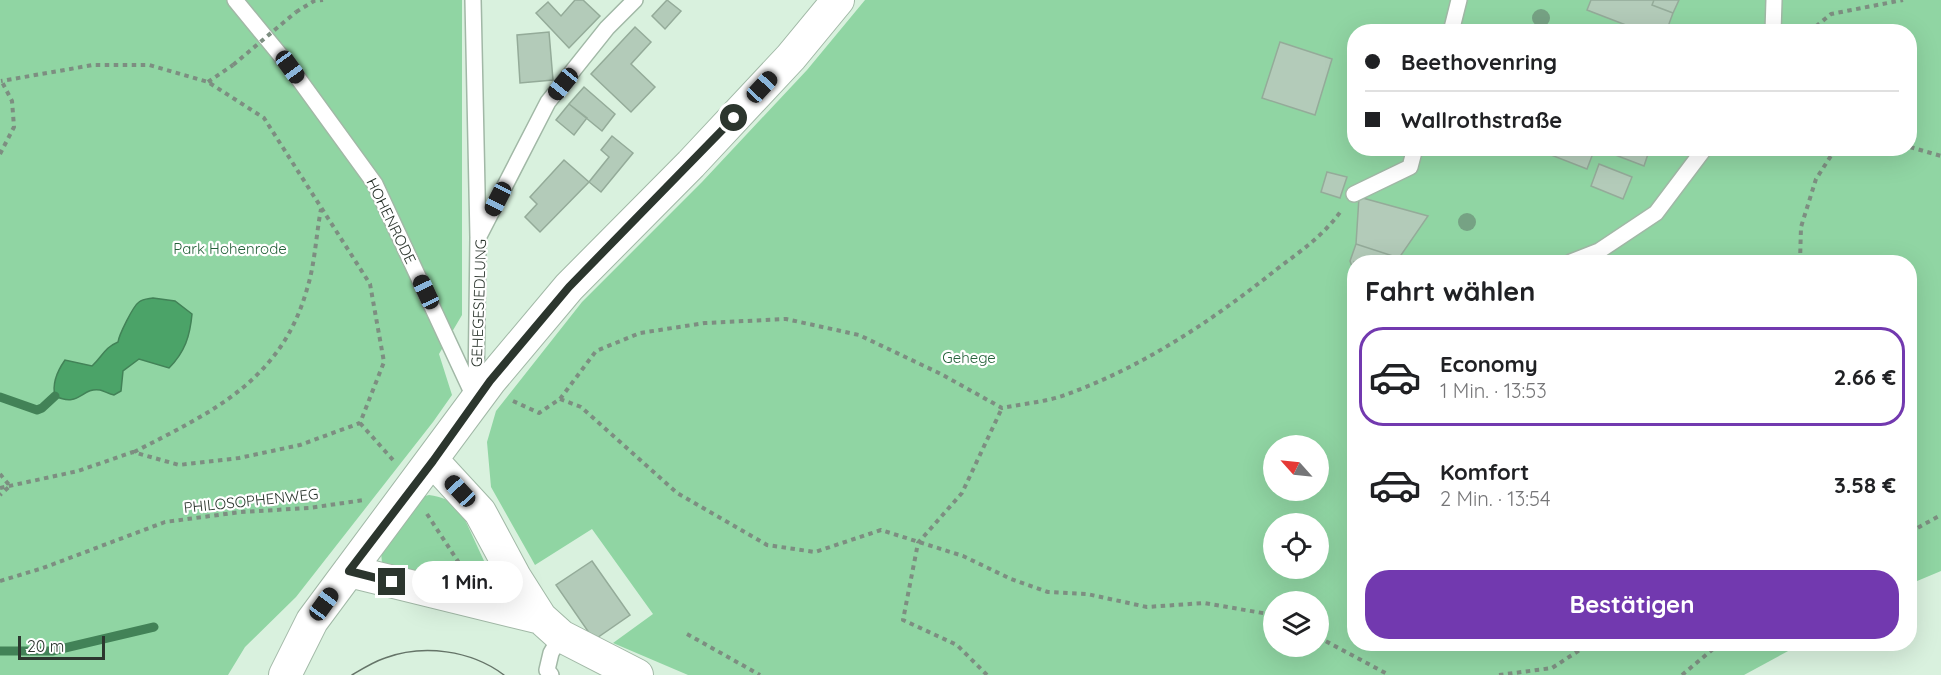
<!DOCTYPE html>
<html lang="de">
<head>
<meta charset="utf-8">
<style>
	:root { --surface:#fff; --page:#f6f6f6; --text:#202124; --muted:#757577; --line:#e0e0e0; --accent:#7239af }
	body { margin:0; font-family:Quicksand,sans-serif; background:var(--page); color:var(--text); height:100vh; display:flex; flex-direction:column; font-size:22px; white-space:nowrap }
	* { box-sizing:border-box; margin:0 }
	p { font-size:20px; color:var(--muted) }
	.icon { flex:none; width:33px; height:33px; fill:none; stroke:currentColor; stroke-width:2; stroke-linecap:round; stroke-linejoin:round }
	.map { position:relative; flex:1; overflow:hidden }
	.panel { position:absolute; left:1347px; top:255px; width:570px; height:396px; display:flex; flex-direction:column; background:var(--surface); border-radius:24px; box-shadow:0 6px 24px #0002 }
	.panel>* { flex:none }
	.top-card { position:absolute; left:1347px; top:24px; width:570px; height:132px; border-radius:24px; box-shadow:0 6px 24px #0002; display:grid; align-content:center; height:132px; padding:0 18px; background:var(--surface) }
	.needle { width:39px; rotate:297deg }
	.tools { position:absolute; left:1263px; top:435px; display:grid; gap:12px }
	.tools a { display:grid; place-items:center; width:66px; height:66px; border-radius:50%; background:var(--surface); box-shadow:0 6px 24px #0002; font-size:30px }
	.scale { position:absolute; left:18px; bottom:15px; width:87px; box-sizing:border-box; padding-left:6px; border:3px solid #2c362e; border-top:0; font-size:16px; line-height:21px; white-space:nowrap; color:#2c362e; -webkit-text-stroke:4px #fff; paint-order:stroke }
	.end { position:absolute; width:27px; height:27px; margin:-14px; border:8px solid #2c362e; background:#fff; box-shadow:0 0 0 3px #fff }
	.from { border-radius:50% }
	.bubble { position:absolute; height:42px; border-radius:21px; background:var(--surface); box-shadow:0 6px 24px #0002; font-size:20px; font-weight:700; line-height:42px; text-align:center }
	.car { position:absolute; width:18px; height:36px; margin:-18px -9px; border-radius:8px; box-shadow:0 0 4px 2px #0007; background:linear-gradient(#222 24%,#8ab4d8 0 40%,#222 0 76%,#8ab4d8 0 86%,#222 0) }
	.top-card b { display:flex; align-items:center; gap:21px; height:57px; font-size:22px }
	.top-card b+b { border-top:2px solid var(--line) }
	.top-card i { width:15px; height:15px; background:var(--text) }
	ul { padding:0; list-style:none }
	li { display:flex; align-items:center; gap:18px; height:99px; margin:0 12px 9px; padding:0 6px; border:3px solid transparent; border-radius:24px }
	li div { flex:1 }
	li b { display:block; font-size:22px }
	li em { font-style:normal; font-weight:700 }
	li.on { border-color:var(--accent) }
	li>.icon { width:54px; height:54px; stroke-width:1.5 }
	h2 { padding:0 18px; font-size:27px; line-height:72px }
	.primary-button { display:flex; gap:12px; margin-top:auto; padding:12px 18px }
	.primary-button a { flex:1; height:69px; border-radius:24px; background:var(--accent); color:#fff; font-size:24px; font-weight:700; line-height:69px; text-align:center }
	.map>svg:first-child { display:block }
	.green { fill:#90d5a3; fill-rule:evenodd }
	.water { fill:#4ba368; stroke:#428257; stroke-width:1.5 }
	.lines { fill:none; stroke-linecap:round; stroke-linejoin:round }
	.stream { stroke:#428257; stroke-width:9 }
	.building { fill:#b3cbb9; stroke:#94ab99; stroke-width:1.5 }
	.service-casing { stroke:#a1b8a6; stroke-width:18 }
	.minor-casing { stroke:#a1b8a6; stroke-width:34 }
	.path { stroke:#7d8e81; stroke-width:4; stroke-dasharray:4.5 4.5; stroke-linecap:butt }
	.service { stroke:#fff; stroke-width:15 }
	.minor { stroke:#fff; stroke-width:32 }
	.tram { stroke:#657468; stroke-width:1.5 }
	.path-bridge { stroke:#7d8e81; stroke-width:4; stroke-dasharray:4.5 4.5; stroke-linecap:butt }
	.tree { fill:#76a284 }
	.route { stroke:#2c362e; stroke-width:8 }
	.labels { text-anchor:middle; stroke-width:4.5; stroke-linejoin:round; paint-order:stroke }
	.street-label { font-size:15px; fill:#2c362e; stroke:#fff }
	.park-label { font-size:15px; fill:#25623a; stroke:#fff }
</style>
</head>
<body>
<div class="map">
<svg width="1941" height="675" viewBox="0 0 1941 675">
	<rect width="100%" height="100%" fill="#d9f1de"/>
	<!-- green -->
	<path class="green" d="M0 0H462V315L439 354 452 395 433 422 296 597 245 647 228 675H0Z
		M865 0H1941V571L1910 584V262H1354V644H1801L1744 675H688L613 643 653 614 592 529 535 565 491 487 487 442 496 411 582 302 702 182 807 70ZM1354 32H1910V148H1354ZM1274 446H1318V490H1274ZM1274 524H1318V568H1274ZM1274 602H1318V646H1274Z
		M429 495C442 497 452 500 461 511L490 574 484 585 391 568 382 563 381 552 421 497Z"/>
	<!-- water -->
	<path class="water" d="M153 298 175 301 192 314C190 336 185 352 169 368L139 359 123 371 121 391 114 395C109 394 104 391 100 390 81 387 80 408 55 396 52 384 58 370 65 360L92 366C103 356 104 348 118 342 119 335 133 306 139 302 143 299 148 299 153 298Z"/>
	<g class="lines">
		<!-- stream -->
		<path class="stream" d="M0 397 37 410 42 408 55 396
			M0 651H52L154 627"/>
	</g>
	<!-- building -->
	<path class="building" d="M575 0H583L600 16 569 48 536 13 548 2 561 16Z
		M667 0 681 11 665 29 652 16Z
		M1591 0H1654L1652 5 1673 13 1666 32H1644L1587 10Z
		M1654 0H1679L1673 13 1652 5Z
		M635 27 651 42 631 64 655 87 631 112 591 74Z
		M549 32 553 80 520 83 517 35Z
		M1280 42 1332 59 1315 115 1262 98Z
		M584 87 615 114 602 131 569 104Z
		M569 104 587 118 574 135 556 120Z
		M612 136 633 153 601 192 589 182 609 157 601 150Z
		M1549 148H1595L1587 169 1551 155Z
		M1597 148H1650L1644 166Z
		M564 160 589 182 540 232 525 217 537 204 530 197Z
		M1599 164 1632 177 1623 199 1591 186Z
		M1327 172 1347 177 1340 198 1321 192Z
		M1359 197 1428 216 1399 258 1356 244Z
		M1356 244 1399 258 1397 262H1354V272L1350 261Z
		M592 561 630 615 594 640 556 585Z"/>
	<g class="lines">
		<defs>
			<path id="service" d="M235 0 290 67 375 184 476 401
				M473 0 478 237
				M1451 32 1459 0
				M1773 32 1774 0
				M1354 194 1410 167 1415 148
				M1571 262 1599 251 1656 213 1705 148
				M476 392 478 238 548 102 607 28 635 0
				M551 675 547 670 551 653 561 636"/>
			<path id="minor" d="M433 461 480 512 515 577 541 618 561 636 637 675
				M349 571 541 618
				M285 675 312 621 490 381 569 287 691 164 791 57 838 0"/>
		</defs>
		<!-- service casing -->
		<use href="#service" class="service-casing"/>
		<!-- minor casing -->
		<use href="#minor" class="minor-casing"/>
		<!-- path -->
		<path class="path" d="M296 12 314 1 323 0
			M1809 32 1831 14 1903 0
			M208 82 233 65
			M1910 147 1941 156
			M0 154 14 127 12 101 1 80
			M1800 262 1801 227 1816 179 1836 148
			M560 399 581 407 677 493 767 545 815 552 881 530 963 556 1011 579 1048 592 1087 594 1147 607 1204 603 1274 615
			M513 401 539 413 560 399 596 351 640 333 705 323 786 319 859 335 941 374 1002 408C1022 404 1045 402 1065 395 1143 367 1213 320 1277 269 1302 250 1323 236 1341 211
			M360 423 393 460
			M134 452C212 412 281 381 307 289 315 264 316 235 321 209
			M0 474 10 486 0 495
			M0 488 78 471 133 452 179 465 239 458 300 445 360 423 384 362 370 284 264 118 208 82 149 65H93L1 81
			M427 514 461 566
			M1910 532 1941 515
			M0 581 43 568 165 522 241 512 309 508 364 500
			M687 634 760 675
			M1318 637 1389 675
			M987 675 957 645 903 620 918 543 962 493 1002 408
			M1499 675 1552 668 1589 644
			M1682 675 1719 644"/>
		<!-- service -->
		<use href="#service" class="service"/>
		<!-- minor -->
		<use href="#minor" class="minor"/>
		<!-- tram -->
		<path class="tram" d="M352 675C362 669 373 662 385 658 423 644 471 650 504 675"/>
		<!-- path-bridge -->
		<path class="path-bridge" d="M233 65 296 12"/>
	</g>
	<!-- trees -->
	<g class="tree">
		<circle cx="1541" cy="18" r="9"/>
		<circle cx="1467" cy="222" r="9"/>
	</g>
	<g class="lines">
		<!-- route -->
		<path class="route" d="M392 582 349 571 433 461 490 381 569 287 734 118"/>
	</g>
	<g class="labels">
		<!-- street labels -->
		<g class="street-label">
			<text transform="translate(391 221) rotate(64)" y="5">HOHENRODE</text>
			<text transform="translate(479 303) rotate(-88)" y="5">GEHEGESIEDLUNG</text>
			<text transform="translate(251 501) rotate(-6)" y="5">PHILOSOPHENWEG</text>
		</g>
		<!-- park labels -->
		<g class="park-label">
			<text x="230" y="254">Park Hohenrode</text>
			<text x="969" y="363">Gehege</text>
		</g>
	</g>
</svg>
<div class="tools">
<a><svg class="needle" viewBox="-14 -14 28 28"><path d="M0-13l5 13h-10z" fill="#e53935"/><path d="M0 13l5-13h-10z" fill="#757577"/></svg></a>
<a><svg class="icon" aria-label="locate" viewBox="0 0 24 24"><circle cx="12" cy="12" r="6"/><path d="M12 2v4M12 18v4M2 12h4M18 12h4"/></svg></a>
<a><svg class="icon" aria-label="layers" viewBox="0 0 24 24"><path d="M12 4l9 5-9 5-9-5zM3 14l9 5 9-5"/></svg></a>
</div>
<div class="scale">20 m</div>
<i class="end from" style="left:734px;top:118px"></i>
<i class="end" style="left:392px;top:582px"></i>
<div class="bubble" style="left:412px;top:561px;width:111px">1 Min.</div>
<i class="car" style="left:290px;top:67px;rotate:144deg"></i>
<i class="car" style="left:563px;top:84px;rotate:219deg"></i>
<i class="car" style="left:762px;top:87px;rotate:43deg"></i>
<i class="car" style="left:498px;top:199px;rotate:207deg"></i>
<i class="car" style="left:426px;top:292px;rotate:335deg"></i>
<i class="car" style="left:460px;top:491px;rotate:317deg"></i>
<i class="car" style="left:324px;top:604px;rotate:36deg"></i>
<div class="top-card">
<b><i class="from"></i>Beethovenring</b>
<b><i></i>Wallrothstraße</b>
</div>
<section class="panel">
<h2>Fahrt wählen</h2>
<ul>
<li class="on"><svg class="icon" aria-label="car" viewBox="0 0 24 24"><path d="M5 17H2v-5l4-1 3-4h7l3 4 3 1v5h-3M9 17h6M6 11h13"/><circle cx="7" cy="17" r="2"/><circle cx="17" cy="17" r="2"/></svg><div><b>Economy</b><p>1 Min. · 13:53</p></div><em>2.66 €</em></li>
<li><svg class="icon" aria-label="car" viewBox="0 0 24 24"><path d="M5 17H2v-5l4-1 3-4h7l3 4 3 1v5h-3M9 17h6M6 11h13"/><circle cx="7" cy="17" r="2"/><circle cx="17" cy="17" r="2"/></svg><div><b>Komfort</b><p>2 Min. · 13:54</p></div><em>3.58 €</em></li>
</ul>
<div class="primary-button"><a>Bestätigen</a></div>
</section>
</div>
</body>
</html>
